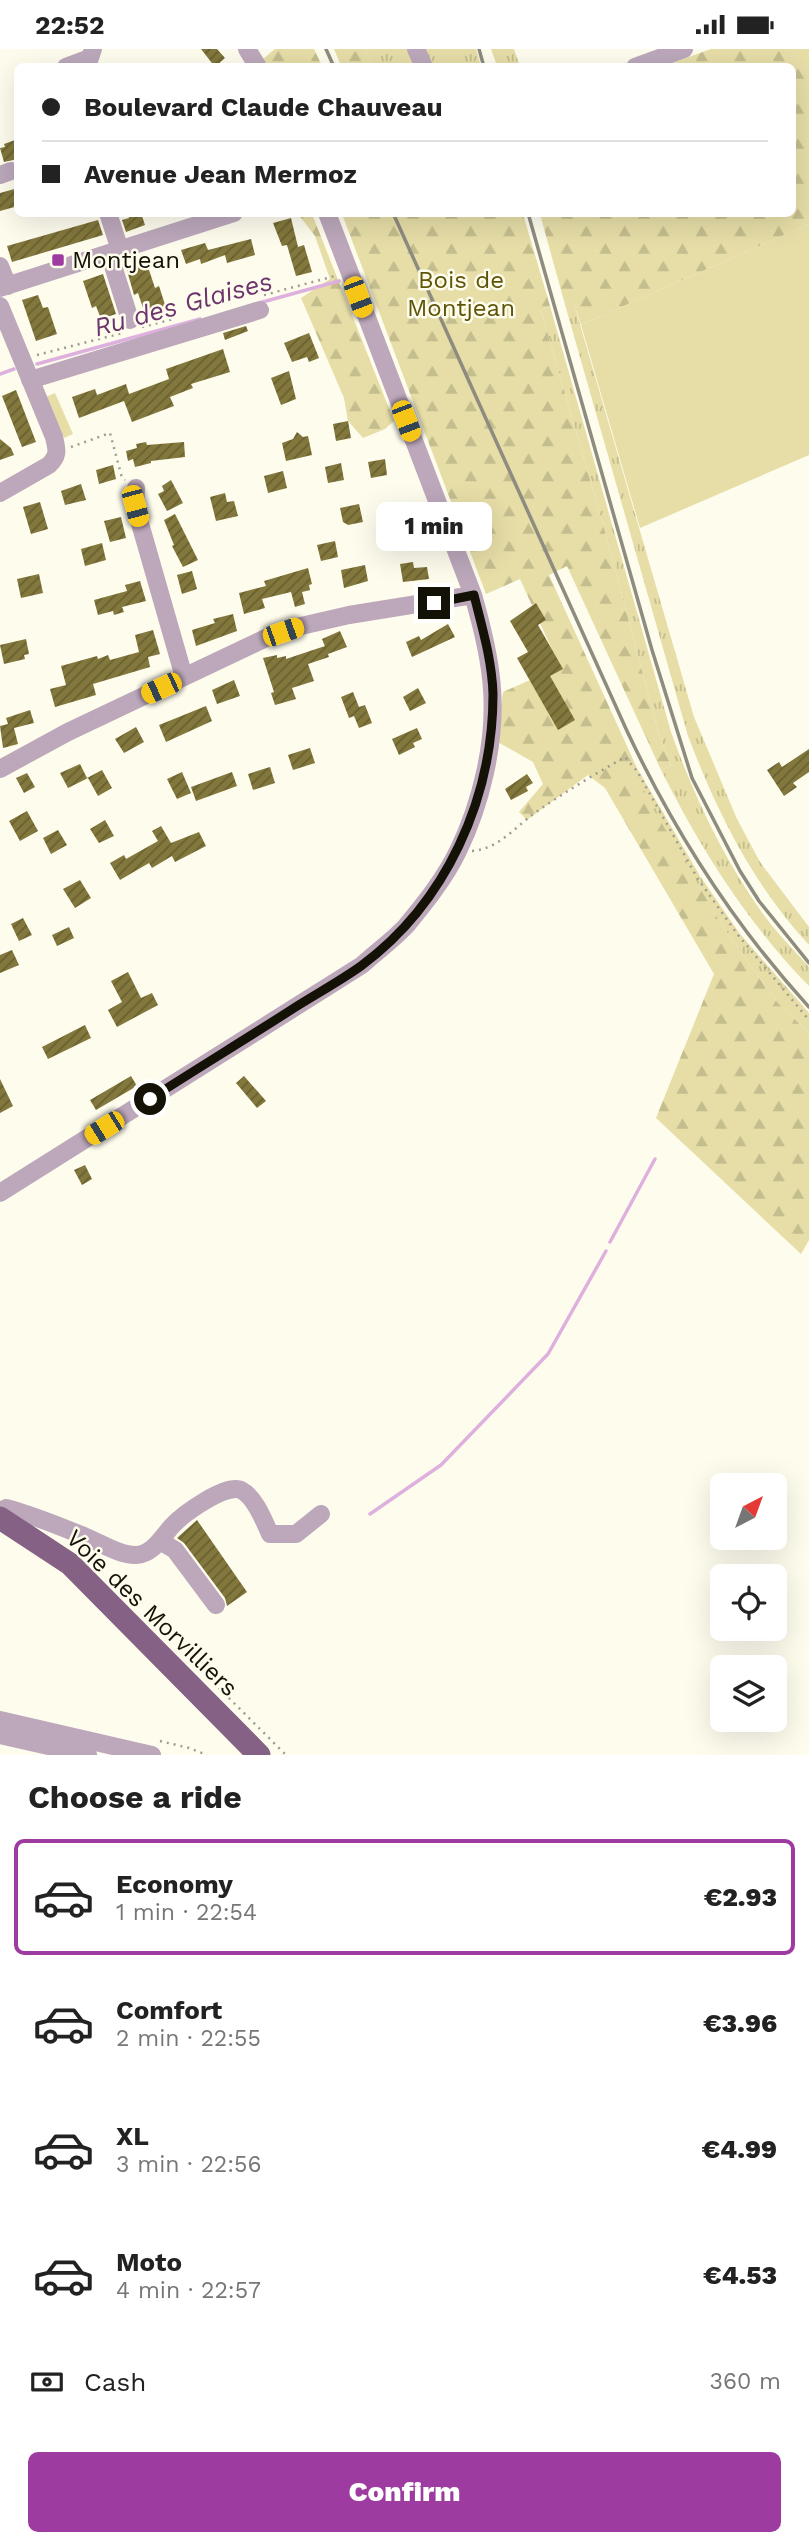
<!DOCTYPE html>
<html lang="en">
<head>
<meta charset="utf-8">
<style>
	:root { --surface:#fff; --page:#f2f2f2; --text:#222; --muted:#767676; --line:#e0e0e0; --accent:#9e3ba1 }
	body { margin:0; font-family:"Work Sans",sans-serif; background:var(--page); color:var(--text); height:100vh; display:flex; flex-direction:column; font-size:26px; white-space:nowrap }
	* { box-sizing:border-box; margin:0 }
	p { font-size:23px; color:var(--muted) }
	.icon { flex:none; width:38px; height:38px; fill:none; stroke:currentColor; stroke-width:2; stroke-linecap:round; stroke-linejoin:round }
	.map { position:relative; height:1706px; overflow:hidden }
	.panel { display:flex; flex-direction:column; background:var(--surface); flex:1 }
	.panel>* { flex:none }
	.guide { position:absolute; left:14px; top:14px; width:782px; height:154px; border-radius:10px; box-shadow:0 7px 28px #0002; display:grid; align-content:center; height:154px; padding:0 28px; background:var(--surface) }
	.needle { width:46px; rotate:41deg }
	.buttons { position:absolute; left:710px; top:1424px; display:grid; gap:14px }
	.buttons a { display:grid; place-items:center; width:77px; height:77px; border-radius:10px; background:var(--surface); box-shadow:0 7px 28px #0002; font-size:35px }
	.end { position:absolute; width:32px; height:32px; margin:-16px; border:9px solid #141206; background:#fff; box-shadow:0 0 0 4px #fff }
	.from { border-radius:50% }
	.bubble { position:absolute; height:49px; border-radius:10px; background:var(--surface); box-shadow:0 7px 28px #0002; font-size:23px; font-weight:800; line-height:49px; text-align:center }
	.car { position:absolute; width:21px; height:42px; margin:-21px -10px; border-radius:9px; box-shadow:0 0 5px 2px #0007; background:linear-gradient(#f5c518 24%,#345 0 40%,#f5c518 0 76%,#345 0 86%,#f5c518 0) }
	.guide b { display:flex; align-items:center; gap:24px; height:66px; font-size:26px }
	.guide b+b { border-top:2px solid var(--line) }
	.guide i { width:18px; height:18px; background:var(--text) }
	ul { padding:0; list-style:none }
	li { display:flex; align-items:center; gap:21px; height:116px; margin:0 14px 10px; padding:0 14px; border:4px solid transparent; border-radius:10px }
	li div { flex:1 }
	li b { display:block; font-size:26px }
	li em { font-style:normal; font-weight:800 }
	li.current { border-color:var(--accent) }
	li>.icon { width:63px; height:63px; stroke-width:1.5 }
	h2 { padding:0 28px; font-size:32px; line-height:84px }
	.pay { display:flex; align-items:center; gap:18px; height:77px; padding:0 28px; font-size:26px }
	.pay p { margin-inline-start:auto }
	.cta { display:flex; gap:14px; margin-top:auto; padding:14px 28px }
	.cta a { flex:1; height:80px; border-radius:10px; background:var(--accent); color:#fff; font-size:28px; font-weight:800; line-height:80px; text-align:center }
	.status { display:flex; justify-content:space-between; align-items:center; height:49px; padding:0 35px; background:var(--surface); direction:ltr }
	.status svg { height:19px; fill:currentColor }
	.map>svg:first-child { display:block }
	.grass { fill:url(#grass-tufts) }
	.forest { fill:url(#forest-firs) }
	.pitch { fill:#e6dda7 }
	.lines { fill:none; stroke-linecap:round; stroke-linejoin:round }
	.stream { stroke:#deb0de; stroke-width:3.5 }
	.building { fill:url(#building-hatch) }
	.path { stroke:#9f9d90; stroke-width:2.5; stroke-dasharray:2 5; stroke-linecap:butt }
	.minor { stroke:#bca7bb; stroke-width:18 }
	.major { stroke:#856285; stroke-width:23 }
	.rail { stroke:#8e8c7f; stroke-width:3.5 }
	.route { stroke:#141206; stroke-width:9 }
	.poi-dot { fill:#9e3ba1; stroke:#fefced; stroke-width:2.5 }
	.labels { text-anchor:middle; stroke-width:5; stroke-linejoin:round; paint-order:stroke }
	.poi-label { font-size:24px; fill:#141206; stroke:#fefced; text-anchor:start }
	.park-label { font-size:24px; fill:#5f5407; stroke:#fefced }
	.street-label { font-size:24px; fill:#141206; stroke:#fefced }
	.water-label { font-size:26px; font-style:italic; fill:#6c346d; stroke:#fefced }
</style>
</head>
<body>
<div class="status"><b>22:52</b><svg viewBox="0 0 49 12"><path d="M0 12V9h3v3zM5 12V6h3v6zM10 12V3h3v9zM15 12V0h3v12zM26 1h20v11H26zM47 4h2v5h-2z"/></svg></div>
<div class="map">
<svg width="809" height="1706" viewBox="0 0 809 1706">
	<defs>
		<pattern id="grass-tufts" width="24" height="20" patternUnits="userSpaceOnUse" patternTransform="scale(1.75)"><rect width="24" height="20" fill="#e6dda7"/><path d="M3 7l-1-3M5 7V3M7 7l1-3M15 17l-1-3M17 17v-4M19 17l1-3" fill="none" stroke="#c4bd8e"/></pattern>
		<pattern id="forest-firs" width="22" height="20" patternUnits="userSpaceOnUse" patternTransform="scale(1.75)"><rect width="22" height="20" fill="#e6dda7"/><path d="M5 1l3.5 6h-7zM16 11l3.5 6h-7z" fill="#c4bd8e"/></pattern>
		<pattern id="building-hatch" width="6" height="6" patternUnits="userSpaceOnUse" patternTransform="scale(1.75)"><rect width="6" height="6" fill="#82773c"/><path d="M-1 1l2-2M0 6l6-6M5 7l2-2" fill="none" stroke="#696030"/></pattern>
	</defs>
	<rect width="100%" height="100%" fill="#fefced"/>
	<!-- grass -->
	<path class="grass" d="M365 0H408L416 17H374Z
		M423 0H476L481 17H431Z
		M491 0H514L520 17H497Z
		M572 248 694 668 737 770 760 813 809 878V896C752 834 718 765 688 687L564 252Z
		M550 257 671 683C694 747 723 809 763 865 777 884 794 901 809 918V937C748 875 700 799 661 721L671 717 658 682 606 486 541 261Z
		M637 719 700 827 740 885 809 964V984L778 954 723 878 631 724Z"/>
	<!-- forest -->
	<path class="forest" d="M275 0H314L322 17H268L263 10Z
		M334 0H365L374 17H341Z
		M711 0H809V175L581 276 572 249 564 252 540 165 793 164V18L664 17Z
		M298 165H312L394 372 385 380 363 389 348 372 344 349 301 249 330 230 315 187Z
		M342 165H523L550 257 541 261 606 486 658 682 671 717 661 721 567 517 549 526 637 719 632 724 723 878 778 954 809 984V1191L801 1205 656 1069 714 925 605 739 588 726 527 771 519 763 543 735 533 713 496 692 503 643 560 618 520 530 486 545Z"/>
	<!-- pitch -->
	<path class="pitch" d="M809 175V406L640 479 581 276Z
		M55 344 73 385 64 389 46 348Z"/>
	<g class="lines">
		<!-- stream -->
		<path class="stream" d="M259 254 339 232
			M37 315 200 270
			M0 325 14 320
			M610 1193 655 1110
			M370 1465 441 1416 548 1305 606 1202"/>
	</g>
	<!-- building -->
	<path class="building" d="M201 0H217L225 9 215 18Z
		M18 90V110L4 113 0 99 5 98 4 95Z
		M18 139V157L0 162V144Z
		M128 164H141L145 176 126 183 122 171 129 169Z
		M291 169 298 198 304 196 312 223 296 227 287 196 282 197 273 174Z
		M98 171 103 186 12 213 7 197Z
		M251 190 255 206 227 214 225 206 201 215 200 210 186 215 181 201 205 194 208 201Z
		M146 212 155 239 159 237 168 265 147 271 138 244 134 246 126 218Z
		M103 225 116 265 101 270 96 257 92 259 83 232Z
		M38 246 43 259 48 258 57 285 36 292 22 251Z
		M246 277 248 282 225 291 223 284Z
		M309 284 319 309 309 313 307 308 292 313 284 294Z
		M223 300 230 323 191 335 193 339 170 348 174 357 132 373 124 352 79 369 72 348 95 340 97 346 126 335 129 345 169 330 166 320Z
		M289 322 296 350 281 356 271 329Z
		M16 341 36 393 22 398 2 347Z
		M348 372 351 389 336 392 333 375Z
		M297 383 303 388 308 387 312 406 286 412 282 394 293 390Z
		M0 390 11 399 14 406 0 411Z
		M146 393 147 396 184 393 185 408 151 412V414L135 418 133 410 128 412 126 402 137 399 136 395Z
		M385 410 387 426 371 429 368 413Z
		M341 414 344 431 328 434 325 418Z
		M113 416 116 430 99 435 96 421Z
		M283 422 287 439 268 444 264 427Z
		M171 431 183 454 167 462 158 445 164 442 162 437Z
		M81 435 86 451 65 456 61 442Z
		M225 444 227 453 234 452 238 467 216 472 210 448Z
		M40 453 48 480 31 485 23 458Z
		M359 455 363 473 348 476 343 473 340 459Z
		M404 458 410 489 396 491 390 461Z
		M175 465 198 511 183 518 172 497 174 496 164 471Z
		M121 468 126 489 110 493 104 472Z
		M335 492 338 508 321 512 317 496Z
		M102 494 106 511 85 517 81 500Z
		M413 513 414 519 427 518 429 530 403 533 400 515Z
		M365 516 368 532 344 539 341 521Z
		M308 519 312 535 309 536 310 541 302 543 305 555 295 558 291 543 262 550 265 559 244 565 239 544 266 537 264 532Z
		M192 522 197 540 182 545 177 526Z
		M39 525 43 544 21 549 17 530Z
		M140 532 146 552 122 558 124 563 114 566 113 562 98 566 94 551 127 542 125 536Z
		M536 554 546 571 538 576 563 620 550 627 575 671 558 681 517 609 528 603 510 572Z
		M233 565 237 582 196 597 192 581 215 574 213 570Z
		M448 575 455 588 412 608 406 593 419 587 421 591Z
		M153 581 160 605 148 608 150 618 93 635 96 646 55 658 50 640 66 636 61 617 97 607 98 610 108 606 110 611 139 603 135 586Z
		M340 582 347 598 328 605 322 590Z
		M26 590 29 605 24 606 25 610 4 615 0 596Z
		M325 597 329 608 308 615 314 632 292 639 296 650 275 656 271 644 274 643 263 609 277 606V609L286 607V610Z
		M234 631 240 647 217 655 212 641Z
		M418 639 426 654 410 662 403 648Z
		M353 643 359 658 365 656 372 674 359 679 354 667 349 669 341 648Z
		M206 657 212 672 166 693 159 676Z
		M30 661 34 674 14 679 18 695 3 699 0 677 8 675 6 669Z
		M136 678 144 693 124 704 115 690Z
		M417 679 422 690 413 694 415 698 399 706 392 690Z
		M310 699 315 714 293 721 288 706Z
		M809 700V723L793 734 797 738 784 747 767 721 779 713 782 718Z
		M80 715 87 729 102 721 112 739 98 747 88 729 68 739 60 724Z
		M270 718 275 734 253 741 248 725Z
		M182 723 191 744 177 750 167 730Z
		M232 723 237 737 196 752 191 738Z
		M27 724 35 738 24 744 16 729Z
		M527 725 533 734 526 738 528 742 511 751 505 740Z
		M27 762 38 782 20 792 9 772Z
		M105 771 114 787 99 794 90 780Z
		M161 777 171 794 199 783 206 797 175 813 172 807 152 819 149 814 120 831 110 814 124 806 126 810 158 792 152 782Z
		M58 781 67 796 51 805 43 789Z
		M80 831 91 849 75 859 63 840Z
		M23 869 32 886 19 892 11 875Z
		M69 878 74 889 57 897 52 886Z
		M12 901 19 916 0 924V906Z
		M128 923 141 949 152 944 158 956 117 978 108 961 122 953 111 932Z
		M85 976 91 989 48 1010 42 998Z
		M131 1027 137 1037 96 1061 90 1051Z
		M244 1027 266 1052 257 1059 236 1034Z
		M0 1030 13 1057 0 1064Z
		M85 1116 92 1130 82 1136 74 1121Z
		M197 1471 247 1543 227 1557 225 1549 184 1494 177 1489Z"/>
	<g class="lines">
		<!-- path -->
		<path class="path" d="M264 246 335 227
			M142 278 173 270
			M37 306 122 284
			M71 398 110 384 122 429 125 431
			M472 802C499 800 516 777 536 763 565 743 595 725 625 708L637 722 698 830 738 886 809 971
			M214 1634 286 1706
			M160 1692 189 1699 207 1706"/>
		<!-- minor -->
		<path class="minor" d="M247 0 258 18
			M416 0 424 18
			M66 18 90 9 93 0
			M635 18 684 0
			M0 126 11 122
			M108 164 120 201
			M109 204 130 271
			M0 217 8 237
			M0 239 234 164
			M0 257 54 388C57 401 59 406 49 416L0 444
			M30 331 260 261
			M136 439 135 457 184 628
			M0 720 68 683 266 589 301 577 349 566 473 546
			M0 1144 362 916C376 903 393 891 406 877 425 854 445 829 458 802 481 755 496 693 492 640 490 608 482 577 473 546L327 164
			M0 1463 6 1459C33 1466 59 1477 86 1488 101 1494 119 1506 136 1506 153 1505 162 1488 172 1477 183 1465 226 1434 241 1441 255 1448 264 1472 270 1485H296L321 1465
			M160 1492 175 1501 216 1556
			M0 1671 152 1706
			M0 1686 88 1706"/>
		<!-- major -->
		<path class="major" d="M0 1469 70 1515 259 1706"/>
		<!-- rail -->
		<path class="rail" d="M326 0 334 18
			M479 0 484 18
			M393 164 627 682C675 784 733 875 809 958
			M528 164 652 601 692 729 740 822 759 852 809 914"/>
	</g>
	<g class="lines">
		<!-- route -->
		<path class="route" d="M150 1050C198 1019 246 990 294 959 316 945 340 932 361 917 446 854 493 750 493 645 492 611 482 578 474 546L434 554"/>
	</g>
	<!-- markers -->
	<rect class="poi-dot" x="51" y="204" width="14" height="14" rx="3.5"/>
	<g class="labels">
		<!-- poi labels -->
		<g class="poi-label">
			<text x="72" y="219">Montjean</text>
		</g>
		<!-- park labels -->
		<g class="park-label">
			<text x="461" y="239">Bois de<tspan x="461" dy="28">Montjean</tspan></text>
		</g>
		<!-- street labels -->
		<g class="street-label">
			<text transform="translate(152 1564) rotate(44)" y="8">Voie des Morvilliers</text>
		</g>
		<!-- water labels -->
		<g class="water-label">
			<text transform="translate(183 255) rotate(-15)" y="9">Ru des Glaises</text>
		</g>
	</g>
</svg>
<div class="buttons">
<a><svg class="needle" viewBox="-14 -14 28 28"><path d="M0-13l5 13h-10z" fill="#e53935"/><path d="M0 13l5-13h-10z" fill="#767676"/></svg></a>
<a><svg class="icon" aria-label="locate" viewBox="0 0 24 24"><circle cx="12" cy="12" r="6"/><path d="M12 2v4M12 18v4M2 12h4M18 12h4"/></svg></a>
<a><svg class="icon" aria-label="layers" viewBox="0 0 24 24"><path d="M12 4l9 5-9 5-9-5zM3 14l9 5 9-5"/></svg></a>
</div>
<i class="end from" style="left:150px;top:1050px"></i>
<i class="end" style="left:434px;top:554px"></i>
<div class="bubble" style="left:376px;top:453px;width:116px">1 min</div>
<i class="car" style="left:358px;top:248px;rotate:159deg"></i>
<i class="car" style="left:406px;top:372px;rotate:159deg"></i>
<i class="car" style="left:135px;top:457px;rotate:165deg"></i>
<i class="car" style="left:283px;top:583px;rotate:71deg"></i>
<i class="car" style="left:161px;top:639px;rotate:245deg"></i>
<i class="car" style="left:104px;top:1079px;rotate:238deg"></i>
<div class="guide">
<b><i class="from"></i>Boulevard Claude Chauveau</b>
<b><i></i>Avenue Jean Mermoz</b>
</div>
</div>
<section class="panel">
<h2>Choose a ride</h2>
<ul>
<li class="current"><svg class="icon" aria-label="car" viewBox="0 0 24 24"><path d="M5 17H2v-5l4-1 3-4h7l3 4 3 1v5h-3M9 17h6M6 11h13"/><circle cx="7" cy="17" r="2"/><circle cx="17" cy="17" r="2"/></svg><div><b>Economy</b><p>1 min · 22:54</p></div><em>€2.93</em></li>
<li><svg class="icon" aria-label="car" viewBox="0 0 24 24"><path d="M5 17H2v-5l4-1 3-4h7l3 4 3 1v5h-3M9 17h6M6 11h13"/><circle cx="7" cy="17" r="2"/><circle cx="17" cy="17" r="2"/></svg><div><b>Comfort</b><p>2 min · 22:55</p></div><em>€3.96</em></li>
<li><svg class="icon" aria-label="car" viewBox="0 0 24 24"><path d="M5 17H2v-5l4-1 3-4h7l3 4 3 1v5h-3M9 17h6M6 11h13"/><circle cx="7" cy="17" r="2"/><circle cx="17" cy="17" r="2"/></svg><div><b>XL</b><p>3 min · 22:56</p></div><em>€4.99</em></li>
<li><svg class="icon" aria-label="car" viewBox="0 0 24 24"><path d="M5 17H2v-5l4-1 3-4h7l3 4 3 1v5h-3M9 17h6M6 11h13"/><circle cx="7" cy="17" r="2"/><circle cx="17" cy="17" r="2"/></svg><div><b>Moto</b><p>4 min · 22:57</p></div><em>€4.53</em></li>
</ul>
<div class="pay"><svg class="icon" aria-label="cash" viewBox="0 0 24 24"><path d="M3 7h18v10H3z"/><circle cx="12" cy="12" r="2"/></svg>Cash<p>360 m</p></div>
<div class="cta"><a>Confirm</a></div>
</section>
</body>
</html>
